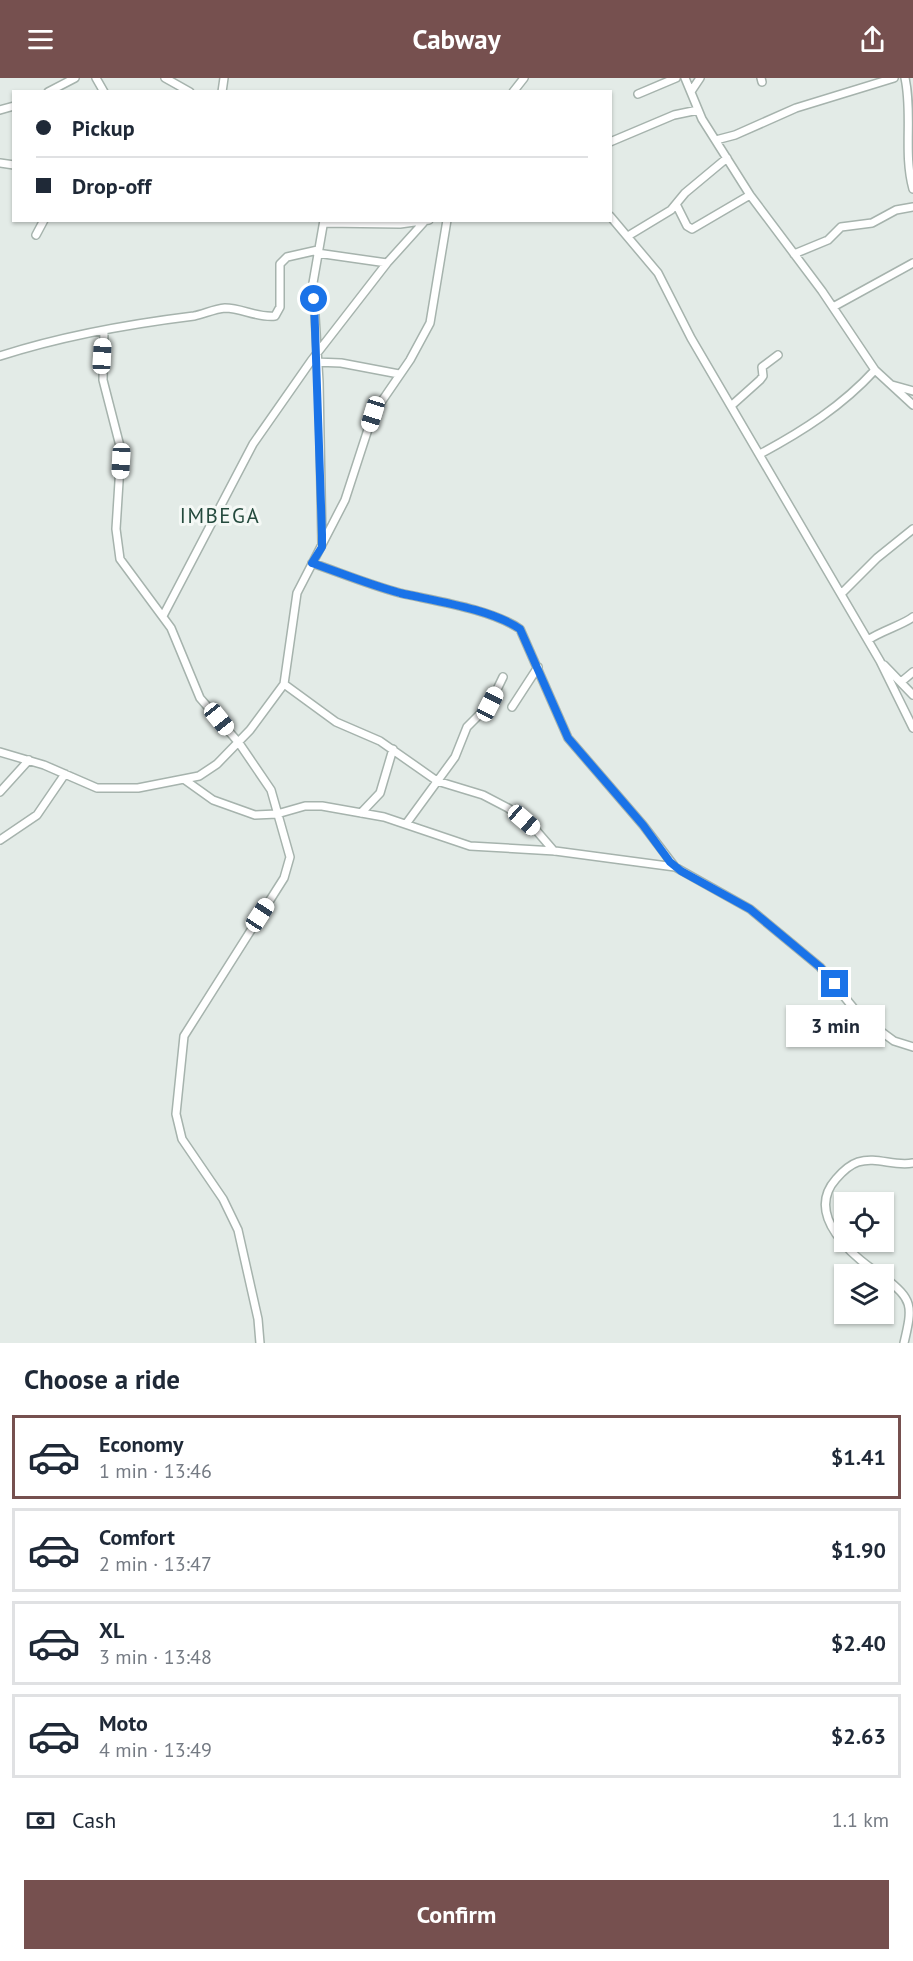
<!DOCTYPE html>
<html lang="en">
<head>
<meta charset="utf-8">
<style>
	:root { --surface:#fff; --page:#f2f2f3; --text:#1f2937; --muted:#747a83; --line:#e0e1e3; --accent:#76504f }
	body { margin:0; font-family:"PT Sans",sans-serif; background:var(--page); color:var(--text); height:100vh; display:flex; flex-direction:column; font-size:22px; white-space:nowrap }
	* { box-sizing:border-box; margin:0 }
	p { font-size:20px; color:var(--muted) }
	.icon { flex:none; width:33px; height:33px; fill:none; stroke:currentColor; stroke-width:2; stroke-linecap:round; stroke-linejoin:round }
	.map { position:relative; height:1265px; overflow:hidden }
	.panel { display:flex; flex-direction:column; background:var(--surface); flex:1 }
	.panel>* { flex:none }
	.guide { position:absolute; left:12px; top:12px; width:600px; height:132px; border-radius:0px; box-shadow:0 2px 4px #0004; display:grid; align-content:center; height:132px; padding:0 24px; background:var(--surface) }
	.controls { position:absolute; left:834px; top:1114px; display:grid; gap:12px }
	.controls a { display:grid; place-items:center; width:60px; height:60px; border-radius:0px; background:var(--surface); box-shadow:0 2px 4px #0004; font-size:30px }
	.end { position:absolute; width:27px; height:27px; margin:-14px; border:8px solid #1a73e8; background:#fff; box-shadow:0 0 0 3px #fff }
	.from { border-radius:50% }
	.bubble { position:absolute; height:42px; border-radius:0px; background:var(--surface); box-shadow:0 2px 4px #0004; font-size:20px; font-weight:800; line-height:42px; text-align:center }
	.car { position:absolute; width:18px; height:36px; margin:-18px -9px; border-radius:8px; box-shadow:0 0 4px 2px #0007; background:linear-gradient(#fff 24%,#345 0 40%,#fff 0 76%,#345 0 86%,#fff 0) }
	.guide b { display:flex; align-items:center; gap:21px; height:57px; font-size:22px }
	.guide b+b { border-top:2px solid var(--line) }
	.guide i { width:15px; height:15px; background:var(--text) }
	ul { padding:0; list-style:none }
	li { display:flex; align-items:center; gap:18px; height:84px; margin:0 12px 9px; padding:0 12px; border:3px solid var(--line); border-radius:0px }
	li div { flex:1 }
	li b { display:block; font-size:22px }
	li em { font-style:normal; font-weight:800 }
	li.selected { border-color:var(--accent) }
	li>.icon { width:54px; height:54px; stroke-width:1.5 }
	h2 { padding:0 24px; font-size:27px; line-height:72px }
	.pay { display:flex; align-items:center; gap:15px; height:66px; padding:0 24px; font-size:22px }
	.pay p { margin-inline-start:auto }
	.primary-button { display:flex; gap:12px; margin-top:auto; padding:12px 24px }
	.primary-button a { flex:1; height:69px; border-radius:0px; background:var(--accent); color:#fff; font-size:24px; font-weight:800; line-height:69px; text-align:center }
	header { display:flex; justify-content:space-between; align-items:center; height:78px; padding:0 24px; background:var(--accent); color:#fff; font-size:27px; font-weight:800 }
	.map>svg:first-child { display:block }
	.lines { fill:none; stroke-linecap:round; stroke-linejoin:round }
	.minor-casing { stroke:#a6b3ad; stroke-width:10 }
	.minor { stroke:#fff; stroke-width:7 }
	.route { stroke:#1a73e8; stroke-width:8 }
	.labels { text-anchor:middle; stroke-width:6; stroke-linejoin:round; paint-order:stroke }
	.quarter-label { font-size:21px; letter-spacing:1.5px; fill:#244a3d; stroke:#f4f8f5 }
</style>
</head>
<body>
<header><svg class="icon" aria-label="menu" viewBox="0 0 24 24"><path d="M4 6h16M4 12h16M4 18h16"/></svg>Cabway<svg class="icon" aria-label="share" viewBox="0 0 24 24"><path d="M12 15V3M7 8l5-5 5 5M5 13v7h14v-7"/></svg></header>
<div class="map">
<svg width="913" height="1265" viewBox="0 0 913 1265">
	<rect width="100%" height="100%" fill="#e3ebe7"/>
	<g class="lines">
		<defs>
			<path id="minor" d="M96 0 104 14
				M165 0 190 14
				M685 0 702 41 750 117 822 213 875 292 913 327
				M761 0 762 4
				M905 0C913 36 903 75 913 111
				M692 12 700 0
				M48 14 75 0
				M222 14 224 0
				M513 14 524 0
				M638 16 676 0
				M0 32 14 28
				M716 62 735 57 796 30 894 0
				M610 64 674 37 698 32
				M0 85 14 87
				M677 128 687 148 692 151 750 117
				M610 138 658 195 691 260 880 583 913 650
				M324 145 400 146 429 142
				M36 157 44 142
				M628 158 671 132 685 115 727 80
				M317 175 387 185 424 144
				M794 176 828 162 841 149 872 145 896 132 913 129
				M833 229 913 185
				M104 253 103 302 121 372 116 451 120 481 171 550 200 620 239 665 271 712 290 779 284 800 184 958 176 1036 182 1061 223 1121 238 1152 258 1241 260 1265
				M0 278C62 258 129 246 194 238 204 236 214 231 225 230 242 230 257 240 275 238L280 229V186L287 179 318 172
				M315 284 341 285 399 296
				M892 307 913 313
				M731 328 760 302 763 298 762 289 778 277
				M760 376C803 353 842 328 875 292
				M322 466 319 304 313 205 324 142
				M312 485C341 495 370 507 400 515 435 523 491 531 520 551L568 660 643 747 675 789 750 831 820 889 860 938 894 963 913 969
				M841 516 877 480 913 451
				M163 538 253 366 311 283 387 185
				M868 562C881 553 905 546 913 539
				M884 587 913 617
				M901 604 913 594
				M284 606 336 644 380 663 437 703 483 717 508 730 535 751 554 773
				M512 629 538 589
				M0 674 44 687 97 710H138L199 698 217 686 250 652 284 606 297 515 345 422 373 336 410 282 430 245 447 142
				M185 702 213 722 255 737 277 736 305 728H322L384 739 470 768 555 773 675 789
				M0 714 29 682
				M361 735 380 715 393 671
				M406 746 455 679 467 649 490 626 503 599
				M0 762 37 737 65 696
				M881 1197C853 1179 804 1137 836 1101 842 1094 849 1087 858 1084 877 1078 894 1089 913 1085
				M884 1199C913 1222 913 1227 904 1265"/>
		</defs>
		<!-- minor casing -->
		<use href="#minor" class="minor-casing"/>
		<!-- minor -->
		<use href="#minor" class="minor"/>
	</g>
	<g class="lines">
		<!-- route -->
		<path class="route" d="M314 221 322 457V469L312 485C341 495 370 507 400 515 435 523 491 531 520 551L568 660 643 747 670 784 681 793 750 831 820 889 835 906"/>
	</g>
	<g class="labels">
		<!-- quarter labels -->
		<g class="quarter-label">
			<text x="220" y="445">IMBEGA</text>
		</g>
	</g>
</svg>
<div class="controls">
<a><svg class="icon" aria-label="locate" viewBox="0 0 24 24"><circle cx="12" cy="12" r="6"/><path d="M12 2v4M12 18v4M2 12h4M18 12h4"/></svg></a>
<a><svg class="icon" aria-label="layers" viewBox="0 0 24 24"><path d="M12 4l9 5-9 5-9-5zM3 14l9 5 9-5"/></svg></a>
</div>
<i class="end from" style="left:314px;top:221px"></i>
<i class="end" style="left:835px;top:906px"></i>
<div class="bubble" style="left:786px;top:927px;width:99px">3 min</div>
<i class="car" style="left:102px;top:278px;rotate:3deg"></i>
<i class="car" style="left:373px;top:336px;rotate:197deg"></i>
<i class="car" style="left:121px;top:383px;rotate:183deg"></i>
<i class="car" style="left:490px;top:626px;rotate:27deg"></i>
<i class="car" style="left:219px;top:641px;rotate:141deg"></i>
<i class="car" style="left:524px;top:742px;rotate:131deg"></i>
<i class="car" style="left:260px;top:837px;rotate:33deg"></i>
<div class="guide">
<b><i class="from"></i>Pickup</b>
<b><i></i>Drop-off</b>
</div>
</div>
<section class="panel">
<h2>Choose a ride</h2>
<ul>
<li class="selected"><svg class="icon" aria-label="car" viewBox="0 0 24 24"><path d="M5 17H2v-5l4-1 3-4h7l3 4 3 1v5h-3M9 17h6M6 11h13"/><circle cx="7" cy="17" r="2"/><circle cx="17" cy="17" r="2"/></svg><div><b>Economy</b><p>1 min · 13:46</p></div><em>$1.41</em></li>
<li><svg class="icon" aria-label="car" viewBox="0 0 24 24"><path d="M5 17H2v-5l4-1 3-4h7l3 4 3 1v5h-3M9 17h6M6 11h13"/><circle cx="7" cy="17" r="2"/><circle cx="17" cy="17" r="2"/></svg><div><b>Comfort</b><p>2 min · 13:47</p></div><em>$1.90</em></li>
<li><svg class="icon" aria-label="car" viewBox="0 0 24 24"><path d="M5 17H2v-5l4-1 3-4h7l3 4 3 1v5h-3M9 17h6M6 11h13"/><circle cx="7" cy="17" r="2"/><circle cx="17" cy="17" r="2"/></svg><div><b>XL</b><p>3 min · 13:48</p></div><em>$2.40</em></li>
<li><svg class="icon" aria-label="car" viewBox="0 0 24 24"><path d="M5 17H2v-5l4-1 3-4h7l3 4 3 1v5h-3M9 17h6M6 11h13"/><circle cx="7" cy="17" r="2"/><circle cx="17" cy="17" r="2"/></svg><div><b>Moto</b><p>4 min · 13:49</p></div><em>$2.63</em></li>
</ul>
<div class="pay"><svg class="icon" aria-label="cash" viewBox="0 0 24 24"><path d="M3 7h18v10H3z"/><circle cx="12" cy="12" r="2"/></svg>Cash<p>1.1 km</p></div>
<div class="primary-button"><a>Confirm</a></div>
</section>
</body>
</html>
